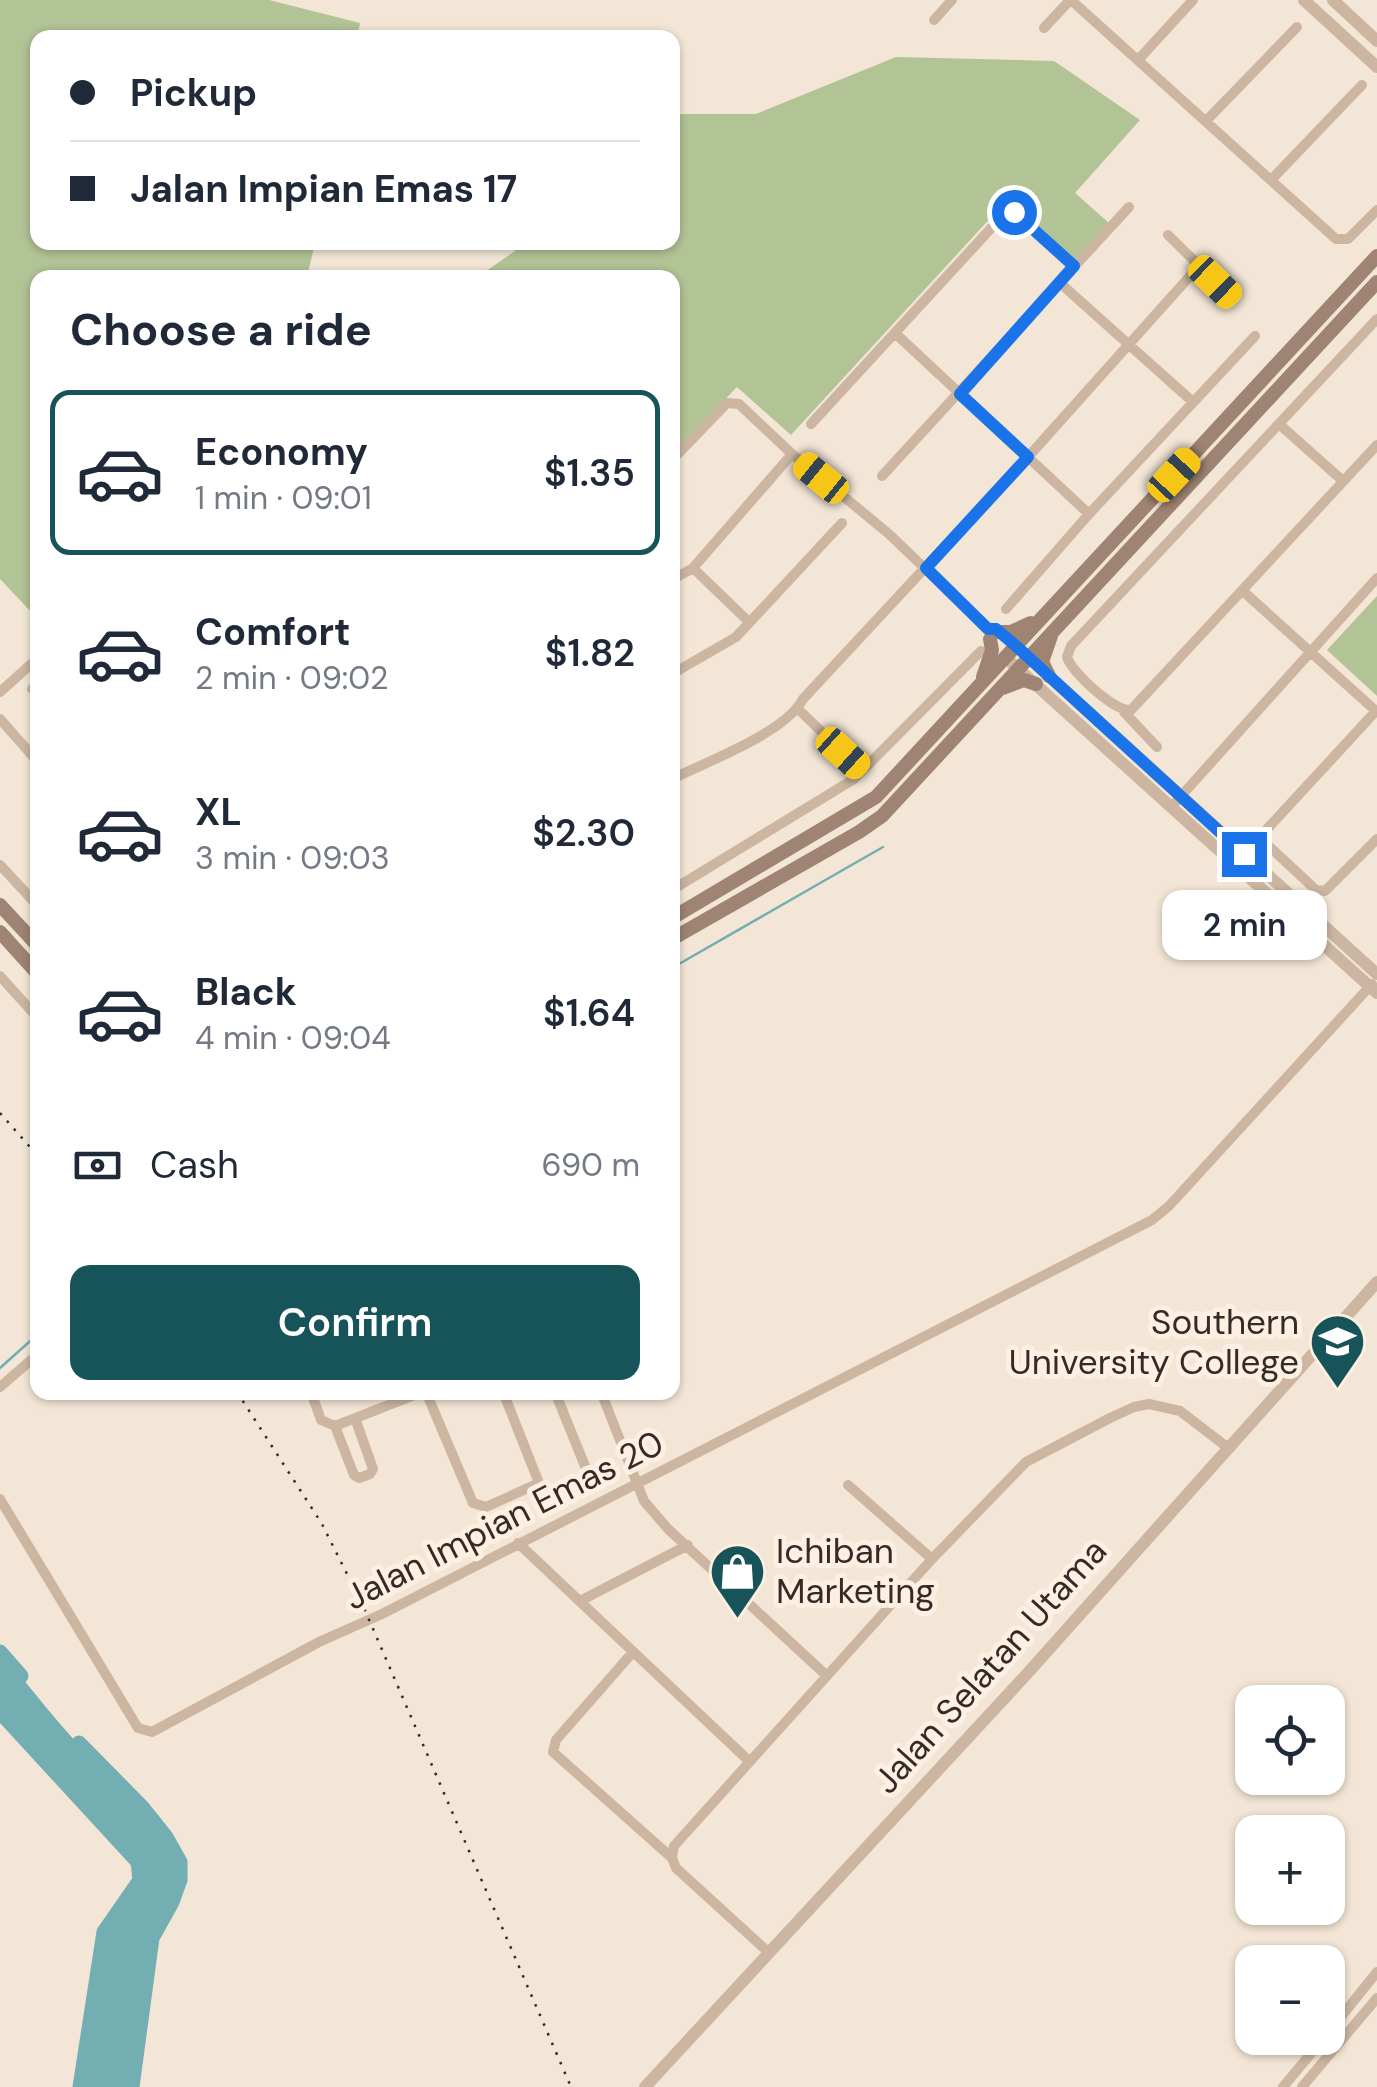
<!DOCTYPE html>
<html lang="en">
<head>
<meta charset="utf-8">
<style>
	:root { --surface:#fff; --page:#f2f2f3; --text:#1f2937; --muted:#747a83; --line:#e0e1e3; --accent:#17545a }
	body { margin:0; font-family:"DM Sans",sans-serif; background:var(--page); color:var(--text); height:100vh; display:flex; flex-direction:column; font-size:38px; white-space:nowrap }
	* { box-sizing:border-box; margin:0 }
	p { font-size:32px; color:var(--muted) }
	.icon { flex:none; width:55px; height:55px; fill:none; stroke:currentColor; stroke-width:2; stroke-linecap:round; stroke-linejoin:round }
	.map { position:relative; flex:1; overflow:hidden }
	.sheet { position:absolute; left:30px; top:270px; width:650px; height:1130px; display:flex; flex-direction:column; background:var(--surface); border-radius:20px; box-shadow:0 2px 8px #0004 }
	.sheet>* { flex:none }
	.guide { position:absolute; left:30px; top:30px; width:650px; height:220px; border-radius:20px; box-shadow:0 2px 8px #0004; display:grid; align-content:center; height:220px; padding:0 40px; background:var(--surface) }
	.controls { position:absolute; left:1235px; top:1685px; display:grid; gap:20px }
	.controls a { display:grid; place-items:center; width:110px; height:110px; border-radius:20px; background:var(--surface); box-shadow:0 2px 8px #0004; font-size:50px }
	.end { position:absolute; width:45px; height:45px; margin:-22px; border:12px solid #1a73e8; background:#fff; box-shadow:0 0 0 5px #fff }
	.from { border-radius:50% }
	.bubble { position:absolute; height:70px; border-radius:20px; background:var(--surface); box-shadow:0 2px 8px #0004; font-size:32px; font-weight:600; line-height:70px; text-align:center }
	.car { position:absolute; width:30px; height:60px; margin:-30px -15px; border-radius:12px; box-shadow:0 0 8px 2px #0007; background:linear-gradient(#f5c518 24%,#345 0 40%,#f5c518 0 76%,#345 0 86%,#f5c518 0) }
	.guide b { display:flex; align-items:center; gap:35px; height:95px; font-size:38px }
	.guide b+b { border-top:2px solid var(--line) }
	.guide i { width:25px; height:25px; background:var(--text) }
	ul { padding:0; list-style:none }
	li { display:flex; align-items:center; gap:30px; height:165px; margin:0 20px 15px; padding:0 20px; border:5px solid transparent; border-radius:20px }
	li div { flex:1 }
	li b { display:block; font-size:38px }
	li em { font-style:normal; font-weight:600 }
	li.on { border-color:var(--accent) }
	li>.icon { width:90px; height:90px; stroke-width:1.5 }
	h2 { padding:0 40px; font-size:45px; line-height:120px }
	.pay { display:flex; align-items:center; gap:25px; height:110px; padding:0 40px; font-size:38px }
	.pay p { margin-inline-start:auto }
	.action { display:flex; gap:20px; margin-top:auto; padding:20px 40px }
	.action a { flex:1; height:115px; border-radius:20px; background:var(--accent); color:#fff; font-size:40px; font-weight:600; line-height:115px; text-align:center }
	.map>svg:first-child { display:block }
	.green { fill:#b2c395 }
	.water { fill:#73aeb2 }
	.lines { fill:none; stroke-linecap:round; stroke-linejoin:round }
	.stream { stroke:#73aeb2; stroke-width:2.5 }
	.river { stroke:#73aeb2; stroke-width:15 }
	.minor { stroke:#ccb6a1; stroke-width:10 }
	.tertiary { stroke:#ccb6a1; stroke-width:12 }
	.secondary { stroke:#9f8473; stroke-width:14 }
	.rail { stroke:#352a25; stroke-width:2.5; stroke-dasharray:2.5 8; stroke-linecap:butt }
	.route { stroke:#1a73e8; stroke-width:12 }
	.labels { text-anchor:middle; stroke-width:10; stroke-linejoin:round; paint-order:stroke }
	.poi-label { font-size:35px; fill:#352a25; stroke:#fbf0e2; text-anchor:end }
	.street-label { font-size:35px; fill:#352a25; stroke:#fbf0e2 }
</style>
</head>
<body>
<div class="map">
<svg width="1377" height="2087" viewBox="0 0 1377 2087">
	<rect width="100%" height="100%" fill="#f3e6d6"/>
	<!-- green -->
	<path class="green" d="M0 0H269L360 23 357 38H38V242L315 243 307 277 38 278V611L34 615 0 579Z
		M896 57 1054 61 1140 120 1075 193 1109 223 1072 262 1006 201 791 435 737 387 673 453 672 278H476L515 251 517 243 672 242 673 114H756Z
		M1377 596V696L1327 650Z"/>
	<!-- water -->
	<path class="water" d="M0 1652C33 1690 64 1732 100 1767 123 1791 177 1832 180 1866 183 1897 157 1916 151 1943 141 1990 137 2039 132 2087H80L104 1932 140 1880 138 1862 0 1712Z"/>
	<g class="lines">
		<!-- stream -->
		<path class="stream" d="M672 968 883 847
			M0 1368 38 1334"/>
		<!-- river -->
		<path class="river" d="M0 1652 21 1676
			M0 1712 138 1862 140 1880 104 1932 80 2087
			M79 1743 142 1807 166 1837 180 1862V1880L172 1902 152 1938 132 2087"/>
		<!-- minor -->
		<path class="minor" d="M1071 0 1336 239H1348L1377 210
			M934 20 952 0
			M1044 28 1070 0
			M1138 60 1193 0
			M1206 121 1297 27
			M1271 180 1362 85
			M1168 235 1231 297
			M1060 283 1193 402
			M1377 319 1071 646 1067 657C1072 673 1115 712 1131 710L1377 445
			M896 334 1089 514
			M811 424 1006 212H1014L1074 266
			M1279 424 1343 481
			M672 460 727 403 739 404 792 454 889 534 988 629H996L1016 646
			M882 476 1129 207
			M693 568 749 622
			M672 580 693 568 792 454
			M1244 592 1376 711 1244 854
			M1006 609 1089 514 1255 336
			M672 674 736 637 842 523
			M32 689 38 683
			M0 692 38 658
			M798 709 858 767 859 773
			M1124 712 1157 747
			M0 719 38 762
			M672 779C708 761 785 733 803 699L1028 457 1199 266
			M1173 805 1377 578
			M1260 838 1316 890 1325 891 1377 839
			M0 865 38 906
			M672 890 854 779 981 651
			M0 976 38 1018
			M0 1387 38 1354
			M311 1392 321 1420 335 1426 422 1392
			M426 1392 473 1503 486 1507 539 1483 503 1392
			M555 1392 589 1476
			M601 1392 644 1501 668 1529 827 1676
			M335 1426 354 1475 359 1478 370 1474 373 1469 355 1418
			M848 1485 932 1559
			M0 1499 138 1728 152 1732 319 1642 382 1614 1152 1220 1169 1206 1372 984
			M518 1543 749 1761
			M580 1601 688 1545
			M633 1652 556 1740 553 1752 672 1858
			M768 1952 676 1868 672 1858 674 1846 932 1559 1026 1462 1110 1418 1134 1407 1149 1404 1180 1411 1227 1447
			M1328 2033 1377 1972
			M1283 2087 1324 2038
			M1302 2087 1377 1998"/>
		<!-- tertiary -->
		<path class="tertiary" d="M1304 0 1377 67
			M1333 0 1377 41
			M1016 646 1377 974
			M1005 657 1377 993
			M645 2087 1025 1676 1377 1282"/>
		<!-- secondary -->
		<path class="secondary" d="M999 632H1011L1031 623
			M1049 676 1042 662 1051 636
			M983 677 992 650 990 639
			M1003 688 1024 680 1036 684
			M0 905 38 946
			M672 918 876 797 1377 256
			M0 932 38 974
			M672 939 859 832 882 816 1377 282"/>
		<!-- rail -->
		<path class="rail" d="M0 1113 38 1156
			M237 1392 322 1524 364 1608 571 2087"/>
	</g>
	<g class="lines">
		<!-- route -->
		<path class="route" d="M1014 212 1074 266 960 394 1028 457 926 568 988 629H996L1016 646 1244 854"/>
	</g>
	<!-- icons -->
	<defs>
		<symbol id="university-pin" viewBox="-11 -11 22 30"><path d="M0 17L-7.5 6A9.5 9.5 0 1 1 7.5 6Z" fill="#17545a" stroke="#fbf0e2"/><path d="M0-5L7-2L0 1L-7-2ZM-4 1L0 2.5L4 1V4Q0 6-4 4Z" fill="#fff"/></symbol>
		<symbol id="shop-pin" viewBox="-11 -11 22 30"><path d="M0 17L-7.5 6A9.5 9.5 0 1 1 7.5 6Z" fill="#17545a" stroke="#fbf0e2"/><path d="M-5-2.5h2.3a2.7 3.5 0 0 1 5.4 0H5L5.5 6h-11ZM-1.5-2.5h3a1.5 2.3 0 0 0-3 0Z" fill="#fff"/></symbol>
	</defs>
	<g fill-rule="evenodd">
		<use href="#university-pin" x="1306" y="1310" width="63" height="86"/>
		<use href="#shop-pin" x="706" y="1540" width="63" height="86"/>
	</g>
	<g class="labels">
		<!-- poi labels -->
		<g class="poi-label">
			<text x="1299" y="1334">Southern<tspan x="1299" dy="40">University College</tspan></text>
			<text x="776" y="1563" text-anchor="start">Ichiban<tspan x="776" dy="40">Marketing</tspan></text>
		</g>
		<!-- street labels -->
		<g class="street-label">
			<text transform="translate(504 1520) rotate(-27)" y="12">Jalan Impian Emas 20</text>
			<text transform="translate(990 1666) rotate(-48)" y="12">Jalan Selatan Utama</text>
		</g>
	</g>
</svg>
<div class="controls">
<a><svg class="icon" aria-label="locate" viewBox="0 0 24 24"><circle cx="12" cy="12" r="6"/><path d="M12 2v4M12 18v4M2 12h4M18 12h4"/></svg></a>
<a>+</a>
<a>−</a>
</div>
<i class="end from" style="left:1014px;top:212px"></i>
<i class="end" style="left:1244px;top:854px"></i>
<div class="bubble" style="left:1162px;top:890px;width:165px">2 min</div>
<i class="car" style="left:1215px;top:282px;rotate:134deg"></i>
<i class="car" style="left:1174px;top:475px;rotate:43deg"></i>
<i class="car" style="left:821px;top:478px;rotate:309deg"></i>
<i class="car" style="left:843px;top:753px;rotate:132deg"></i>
<div class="guide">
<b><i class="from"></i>Pickup</b>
<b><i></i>Jalan Impian Emas 17</b>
</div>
<section class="sheet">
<h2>Choose a ride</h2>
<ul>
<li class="on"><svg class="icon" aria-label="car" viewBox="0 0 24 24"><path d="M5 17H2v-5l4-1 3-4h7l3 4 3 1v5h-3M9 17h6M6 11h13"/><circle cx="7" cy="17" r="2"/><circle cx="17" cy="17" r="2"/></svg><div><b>Economy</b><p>1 min · 09:01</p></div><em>$1.35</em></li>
<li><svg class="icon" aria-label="car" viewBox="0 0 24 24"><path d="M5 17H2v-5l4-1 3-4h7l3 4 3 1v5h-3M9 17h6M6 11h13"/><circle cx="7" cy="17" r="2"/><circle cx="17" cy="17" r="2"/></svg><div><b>Comfort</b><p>2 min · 09:02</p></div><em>$1.82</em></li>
<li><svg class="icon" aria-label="car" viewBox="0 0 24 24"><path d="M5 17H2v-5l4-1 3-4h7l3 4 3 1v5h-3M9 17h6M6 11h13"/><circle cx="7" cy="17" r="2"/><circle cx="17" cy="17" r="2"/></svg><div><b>XL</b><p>3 min · 09:03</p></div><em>$2.30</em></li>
<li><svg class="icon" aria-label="car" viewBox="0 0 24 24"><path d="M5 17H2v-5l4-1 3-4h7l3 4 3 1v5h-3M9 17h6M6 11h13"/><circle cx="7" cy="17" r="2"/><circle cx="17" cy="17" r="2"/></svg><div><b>Black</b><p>4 min · 09:04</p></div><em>$1.64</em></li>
</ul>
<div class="pay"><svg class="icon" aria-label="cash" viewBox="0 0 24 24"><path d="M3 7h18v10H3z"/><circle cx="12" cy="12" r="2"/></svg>Cash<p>690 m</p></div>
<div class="action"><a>Confirm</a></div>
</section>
</div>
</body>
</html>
